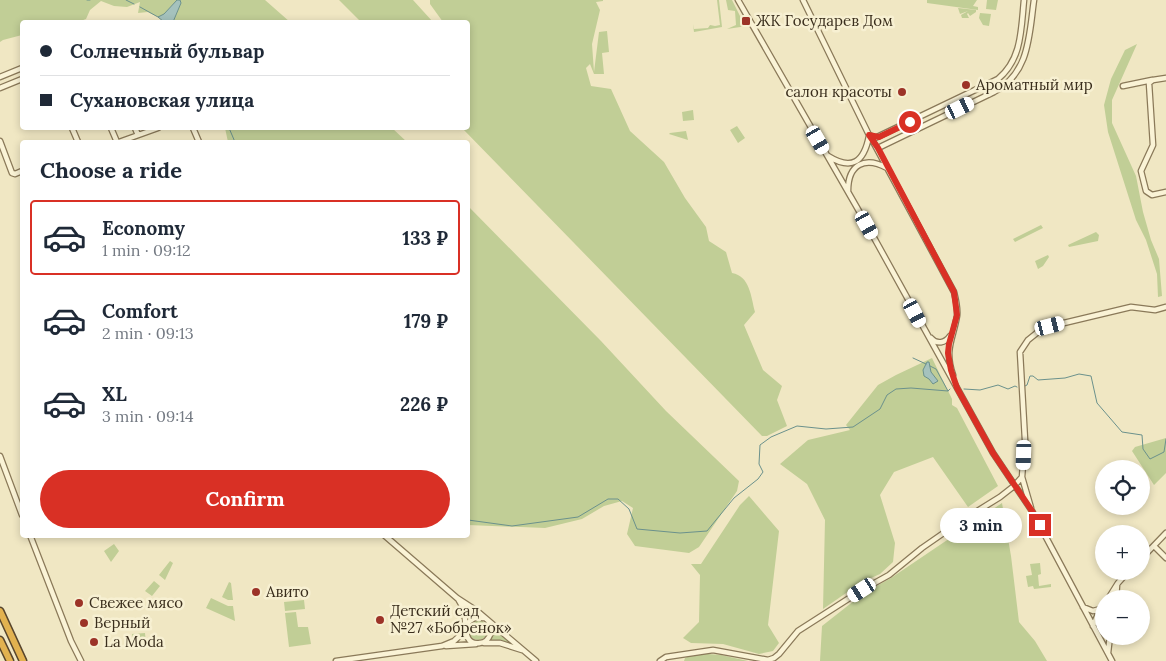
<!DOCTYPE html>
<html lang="en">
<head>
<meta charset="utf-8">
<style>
	:root { --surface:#fff; --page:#f6f6f7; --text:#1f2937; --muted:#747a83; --line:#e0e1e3; --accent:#d93025 }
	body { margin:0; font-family:Lora,serif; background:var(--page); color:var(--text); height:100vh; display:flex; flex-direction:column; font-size:19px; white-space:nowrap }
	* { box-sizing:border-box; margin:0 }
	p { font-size:16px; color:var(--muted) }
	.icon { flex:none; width:28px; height:28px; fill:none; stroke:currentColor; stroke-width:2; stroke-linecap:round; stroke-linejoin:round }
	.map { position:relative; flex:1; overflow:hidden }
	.panel { position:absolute; left:20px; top:140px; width:450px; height:398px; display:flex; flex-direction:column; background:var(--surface); border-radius:5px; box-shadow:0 2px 8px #0003 }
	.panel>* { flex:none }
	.guide { position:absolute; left:20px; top:20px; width:450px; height:110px; border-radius:5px; box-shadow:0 2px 8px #0003; display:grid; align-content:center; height:110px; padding:0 20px; background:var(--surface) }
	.buttons { position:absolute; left:1095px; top:460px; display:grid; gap:10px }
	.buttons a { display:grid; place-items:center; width:55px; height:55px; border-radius:50%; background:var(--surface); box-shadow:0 2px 8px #0003; font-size:25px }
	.end { position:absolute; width:22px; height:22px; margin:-11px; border:6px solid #d93025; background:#fff; box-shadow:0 0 0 2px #fff }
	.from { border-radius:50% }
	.bubble { position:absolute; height:35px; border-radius:18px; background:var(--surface); box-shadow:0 2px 8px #0003; font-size:16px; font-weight:800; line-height:35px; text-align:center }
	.car { position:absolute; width:15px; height:30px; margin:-15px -8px; border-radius:6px; box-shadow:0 0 4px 1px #0007; background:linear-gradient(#fff 24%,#345 0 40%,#fff 0 76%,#345 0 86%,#fff 0) }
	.guide b { display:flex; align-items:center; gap:18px; height:48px; font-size:19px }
	.guide b+b { border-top:1px solid var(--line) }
	.guide i { width:12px; height:12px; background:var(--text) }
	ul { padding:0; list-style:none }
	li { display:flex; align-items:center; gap:15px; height:75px; margin:0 10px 8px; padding:0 10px; border:2px solid transparent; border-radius:5px }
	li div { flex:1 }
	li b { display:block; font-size:19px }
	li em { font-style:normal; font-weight:800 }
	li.active { border-color:var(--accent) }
	li>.icon { width:45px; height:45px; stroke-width:1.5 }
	h2 { padding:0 20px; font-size:22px; line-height:60px }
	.button { display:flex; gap:10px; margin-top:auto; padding:10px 20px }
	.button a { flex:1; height:58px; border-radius:30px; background:var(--accent); color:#fff; font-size:20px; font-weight:800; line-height:58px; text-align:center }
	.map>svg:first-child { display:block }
	.green { fill:#c1ce96 }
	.water { fill:#a5c2bd; stroke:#6b918c }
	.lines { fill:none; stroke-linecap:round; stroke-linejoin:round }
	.stream { stroke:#6b918c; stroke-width:1 }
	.minor-casing { stroke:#8a7959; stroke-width:7 }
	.highway-casing { stroke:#58462d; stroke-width:9 }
	.minor { stroke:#faf3d6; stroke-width:4.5 }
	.highway { stroke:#e2b250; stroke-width:6 }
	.route { stroke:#d93025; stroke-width:6 }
	.poi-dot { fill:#9c3327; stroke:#f7f0d2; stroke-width:2 }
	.labels { text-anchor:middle; stroke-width:5; stroke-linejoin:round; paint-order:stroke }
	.poi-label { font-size:15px; fill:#3a2e1d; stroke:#f7f0d2; text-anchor:start }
</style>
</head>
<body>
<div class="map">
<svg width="1166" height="661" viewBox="0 0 1166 661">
	<rect width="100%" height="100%" fill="#f0e7c3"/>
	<!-- green -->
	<path class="green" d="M0 0H177L164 14 158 17 148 12 138 13 140 2 127 7 114 6 101 1 90 10 86 19 78 22H22V35L3 40 0 42Z
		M180 0H265L290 22H173L181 3Z
		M339 0H413L433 22H361Z
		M430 0H603V1L596 2 600 10 592 44 594 72 599 32 607 31 609 52 602 53 604 74H594L590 64 586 68 591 86 611 89 630 131 664 162 685 198 706 227 709 241 726 252 732 273C750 276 751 297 755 312L744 325 763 370 782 386 777 400 787 426 767 436H762L462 128H468V22H443L430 4Z
		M717 0H719L722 27 694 32 693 24 694 29 708 28 710 25 715 26 720 25Z
		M726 0H732L741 18 747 26 727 29 736 25 735 11 728 10Z
		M927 0H977L973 6 978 7V10L927 3Z
		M987 0H998L996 10 986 9Z
		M958 8 976 10V12L970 16 968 13 967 14 969 18H962L961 15 968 11 960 14Z
		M980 13 991 14 989 26 983 25 979 18Z
		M1137 44 1112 100V123L1136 176 1143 212 1151 240 1159 259 1162 296 1158 297 1157 274 1146 240 1136 220 1108 132 1104 105 1111 79 1125 50Z
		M693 110 694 120 683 121 682 112Z
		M737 126 745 138 738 143 730 130Z
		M225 128H392L407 142H228Z
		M686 131 688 140 669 134 670 133Z
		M468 206 601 341 666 411 739 481 737 491 699 547 689 553 635 546 627 534 633 508 622 501 604 506 582 519 545 528 468 525Z
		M1041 225 1043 228 1015 242 1013 239Z
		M1096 232 1099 235 1098 241 1069 247 1068 245Z
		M1048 255 1049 257 1043 266 1038 269 1035 261Z
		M932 358 952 399V405L957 408 998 486 968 507 933 457 894 472 880 495 895 543 893 562 880 574 862 582 823 609 825 520 807 484 780 464 808 440 850 430 846 425 878 385 896 375Z
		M1166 438V473L1154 485 1132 451 1135 447Z
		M749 496 779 531 768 625 779 643 773 651 759 654 723 644 691 643 683 638 699 622 700 575 691 564H701L740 505Z
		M1002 503 1011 556 1019 622 1035 641 1047 661H820L822 626 864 593 891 578Z
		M114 544 119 551 111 562 104 551Z
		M170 561 173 563 165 580 159 575Z
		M1040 563 1041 574 1038 575 1039 586 1051 584V587L1034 589 1033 586 1028 587 1026 576 1032 575 1030 564Z
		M154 581 160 586 152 596 145 591Z
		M229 582 231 583 233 600H228L222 597Z
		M211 598 228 606H233L235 621 206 608Z
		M304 600 305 609 285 611 284 602Z
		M296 612 298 627H308L311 644 289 647 285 613Z
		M468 630a10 10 0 1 1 20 0a10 10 0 1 1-20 0Z
		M493 627 518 646 503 641H489L492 636Z
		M145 633 146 644 134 646 132 634Z
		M696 653 721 655 748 661H684L685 658Z"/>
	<!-- water -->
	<path class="water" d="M177 0H180L181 3 173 22H164L158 17 164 14Z
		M927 362H929L931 372 938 381 933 384 929 379 924 376 923 370Z"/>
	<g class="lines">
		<!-- stream -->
		<path class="stream" d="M87 0H90
			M126 0 134 4
			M140 7 158 17
			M229 128 235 142
			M913 358 926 364
			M930 366 936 369 948 391 950 389
			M1025 386 1027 385 1030 376H1033L1038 380 1065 378 1079 374 1091 376 1097 403 1122 432 1142 435 1143 449 1150 459 1164 452 1166 439
			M964 389 980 390 998 385 1008 389 1015 386 1017 387
			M468 520 512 526 578 517 608 499H618L629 509 637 529 680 533 707 531 734 498 758 479 763 472 759 464 760 445 771 437 797 426 826 429 853 427 880 409 887 395 896 389 911 388 948 391"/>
		<defs>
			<path id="minor" d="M738 0 867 225 993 453 1032 511 1112 661
				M803 0 869 135 875 138 998 79C1022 59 1021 30 1024 0
				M0 77 22 68
				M1166 78 1153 80 1149 83 1153 145 1141 171 1146 191 1152 195 1166 192
				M1123 86 1152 80
				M0 88 22 79
				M72 128 78 142
				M111 128 117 142
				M135 128 138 135
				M193 128 199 142
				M870 136 954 292C956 300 958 308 957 316 953 340 944 349 953 375
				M0 141 12 173 15 174 22 171
				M119 142 158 128
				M878 148 994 92C1030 73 1029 35 1034 0
				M828 156C852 171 864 162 869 136
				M848 191C848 164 865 156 887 168
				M931 338C937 345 945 343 950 336
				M0 456 22 515
				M1022 477 1025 440 1020 352 1028 340 1043 328 1131 307 1155 310 1166 307
				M30 535 71 641 81 661
				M384 535 457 598 477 611 536 661
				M1154 546 1166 558
				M1141 559 1166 533
				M458 599C461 603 463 608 464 613 467 624 462 646 480 643 486 643 489 638 491 633L489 623
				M1108 599 1118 583 1129 571
				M1116 599 1117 585
				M1083 607 1093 611 1100 609 1104 605
				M1093 626 1100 609
				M465 631C467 621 473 616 483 618
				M484 643H500L522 650
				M446 646 476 644
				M1108 653 1110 636
				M336 661 442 646 454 641 465 631
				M660 661 666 657 713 650 768 660 774 658 779 654 798 631 862 590 889 575 922 548 958 523 1000 497 1014 486 1022 477 1031 508"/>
			<path id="highway" d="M0 611 23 661
				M0 640 10 661"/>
		</defs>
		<!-- minor casing -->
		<use href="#minor" class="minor-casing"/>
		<!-- highway casing -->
		<use href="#highway" class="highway-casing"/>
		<!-- minor -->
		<use href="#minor" class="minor"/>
		<!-- highway -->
		<use href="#highway" class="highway"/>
	</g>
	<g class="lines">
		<!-- route -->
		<path class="route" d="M910 122 879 137 869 135 878 148 954 292 957 315 949 344 948 353 951 370 957 388 993 453 1032 511 1040 525"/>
	</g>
	<!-- markers -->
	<g class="poi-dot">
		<rect x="741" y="16" width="10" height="10" rx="2.5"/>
		<circle cx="966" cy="85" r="5"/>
		<circle cx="902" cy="92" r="5"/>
		<circle cx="256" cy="592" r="5"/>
		<circle cx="79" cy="603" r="5"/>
		<circle cx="380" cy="620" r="5"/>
		<circle cx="84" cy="623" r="5"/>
		<circle cx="94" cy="642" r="5"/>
	</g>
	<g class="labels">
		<!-- poi labels -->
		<g class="poi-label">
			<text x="756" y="26">ЖК Государев Дом</text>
			<text x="976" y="90">Ароматный мир</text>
			<text x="892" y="97" text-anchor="end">салон красоты</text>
			<text x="266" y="597">Авито</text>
			<text x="89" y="608">Свежее мясо</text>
			<text x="390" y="616">Детский сад<tspan x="390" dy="17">№27 «Бобренок»</tspan></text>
			<text x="94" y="628">Верный</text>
			<text x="104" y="647">La Moda</text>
		</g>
	</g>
</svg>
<div class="buttons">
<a><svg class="icon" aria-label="locate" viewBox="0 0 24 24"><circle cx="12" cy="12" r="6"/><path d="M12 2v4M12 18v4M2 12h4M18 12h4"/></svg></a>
<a>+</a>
<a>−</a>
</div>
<i class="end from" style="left:910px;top:122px"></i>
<i class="end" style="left:1040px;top:525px"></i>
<div class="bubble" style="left:940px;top:508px;width:82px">3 min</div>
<i class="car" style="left:960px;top:108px;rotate:64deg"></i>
<i class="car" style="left:818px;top:140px;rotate:150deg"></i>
<i class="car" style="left:867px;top:225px;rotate:151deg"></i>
<i class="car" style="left:915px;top:313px;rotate:152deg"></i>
<i class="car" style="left:1050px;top:326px;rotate:76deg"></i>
<i class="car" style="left:1024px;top:455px;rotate:182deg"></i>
<i class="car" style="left:862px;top:590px;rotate:237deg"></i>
<div class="guide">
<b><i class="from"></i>Солнечный бульвар</b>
<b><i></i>Сухановская улица</b>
</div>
<section class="panel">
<h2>Choose a ride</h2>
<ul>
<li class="active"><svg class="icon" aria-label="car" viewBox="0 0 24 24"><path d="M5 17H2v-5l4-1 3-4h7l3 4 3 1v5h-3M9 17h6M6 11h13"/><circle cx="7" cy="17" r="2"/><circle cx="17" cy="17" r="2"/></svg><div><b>Economy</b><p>1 min · 09:12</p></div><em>133 ₽</em></li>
<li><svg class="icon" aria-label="car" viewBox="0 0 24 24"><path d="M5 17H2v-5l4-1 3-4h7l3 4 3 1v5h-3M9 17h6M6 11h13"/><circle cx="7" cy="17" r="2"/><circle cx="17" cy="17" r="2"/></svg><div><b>Comfort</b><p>2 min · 09:13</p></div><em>179 ₽</em></li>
<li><svg class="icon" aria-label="car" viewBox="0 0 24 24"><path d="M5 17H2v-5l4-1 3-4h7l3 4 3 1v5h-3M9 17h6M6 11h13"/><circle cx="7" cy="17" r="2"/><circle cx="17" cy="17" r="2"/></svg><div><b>XL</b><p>3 min · 09:14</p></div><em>226 ₽</em></li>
</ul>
<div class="button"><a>Confirm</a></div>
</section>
</div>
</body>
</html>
